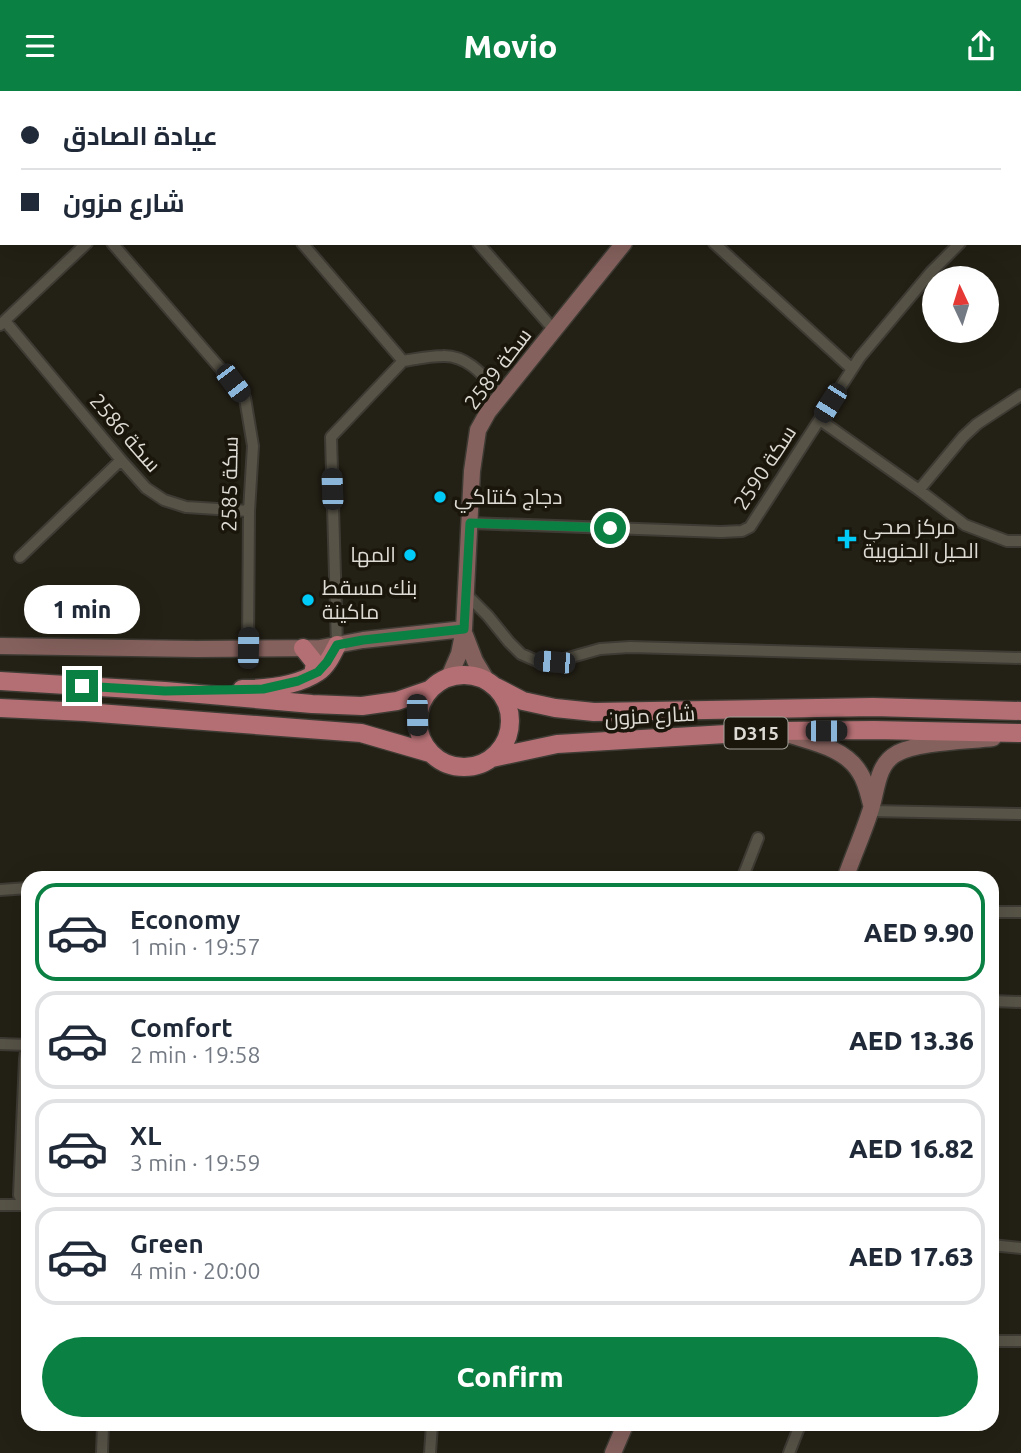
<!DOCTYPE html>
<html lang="en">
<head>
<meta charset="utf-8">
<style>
	:root { --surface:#fff; --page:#f6f6f7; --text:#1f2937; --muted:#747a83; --line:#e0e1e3; --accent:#0b8043 }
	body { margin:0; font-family:Ubuntu,Cairo,sans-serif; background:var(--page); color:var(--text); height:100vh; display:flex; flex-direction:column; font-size:26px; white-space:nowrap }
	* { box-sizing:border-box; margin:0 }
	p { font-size:23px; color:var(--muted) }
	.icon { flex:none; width:38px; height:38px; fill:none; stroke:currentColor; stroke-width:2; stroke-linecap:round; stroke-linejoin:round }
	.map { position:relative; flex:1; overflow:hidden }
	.details { position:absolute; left:21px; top:780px; width:978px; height:560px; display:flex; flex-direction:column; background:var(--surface); border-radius:21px; box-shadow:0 7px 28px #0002 }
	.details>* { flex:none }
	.top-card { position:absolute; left:0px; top:0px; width:1022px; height:154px; box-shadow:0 7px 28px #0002; display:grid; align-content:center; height:154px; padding:0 21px; background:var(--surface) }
	.needle { width:46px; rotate:356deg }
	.tools { position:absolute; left:922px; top:175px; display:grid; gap:14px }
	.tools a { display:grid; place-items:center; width:77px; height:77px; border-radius:50%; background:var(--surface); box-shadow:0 7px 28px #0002; font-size:35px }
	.end { position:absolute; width:32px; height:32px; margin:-16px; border:9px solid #0b8043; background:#fff; box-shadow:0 0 0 4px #fff }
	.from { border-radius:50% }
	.bubble { position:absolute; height:49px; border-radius:24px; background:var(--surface); box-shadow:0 7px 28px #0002; font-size:23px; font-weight:800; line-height:49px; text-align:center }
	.car { position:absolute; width:21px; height:42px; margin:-21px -10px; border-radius:9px; box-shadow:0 0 5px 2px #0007; background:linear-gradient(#222 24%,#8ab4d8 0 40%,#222 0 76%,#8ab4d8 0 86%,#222 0) }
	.top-card b { display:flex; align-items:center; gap:24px; height:66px; font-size:26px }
	.top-card b+b { border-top:2px solid var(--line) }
	.top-card i { width:18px; height:18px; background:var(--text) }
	ul { padding:12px 0 0; list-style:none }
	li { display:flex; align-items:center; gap:21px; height:98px; margin:0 14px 10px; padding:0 7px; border:4px solid var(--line); border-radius:21px }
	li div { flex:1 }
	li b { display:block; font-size:26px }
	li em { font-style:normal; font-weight:800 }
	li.active { border-color:var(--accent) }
	li>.icon { width:63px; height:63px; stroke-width:1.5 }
	.button { display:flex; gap:14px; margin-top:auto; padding:14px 21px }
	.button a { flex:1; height:80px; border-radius:42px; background:var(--accent); color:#fff; font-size:28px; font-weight:800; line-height:80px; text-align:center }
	header { display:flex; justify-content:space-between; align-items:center; height:91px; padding:0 21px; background:var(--accent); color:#fff; font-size:32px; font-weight:800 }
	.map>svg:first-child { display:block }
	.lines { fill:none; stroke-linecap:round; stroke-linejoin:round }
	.river { stroke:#010d13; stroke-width:23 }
	.street-casing { stroke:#3e3b34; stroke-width:14 }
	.secondary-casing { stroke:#3e3b34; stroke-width:19 }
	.primary-casing { stroke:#3e3b34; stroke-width:21 }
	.street { stroke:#575347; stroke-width:10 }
	.secondary { stroke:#85615d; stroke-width:16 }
	.primary { stroke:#b36f73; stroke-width:18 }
	.route { stroke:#0b8043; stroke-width:9 }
	.poi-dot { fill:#00cbf9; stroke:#1a160c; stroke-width:2.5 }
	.labels { text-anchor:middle; stroke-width:7; stroke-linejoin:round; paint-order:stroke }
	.shield { fill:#1a160c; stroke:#a2a098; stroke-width:2 }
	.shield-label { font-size:19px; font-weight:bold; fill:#dddbd4 }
	.street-label { font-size:21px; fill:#dddbd4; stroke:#1a160c }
	.poi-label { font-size:21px; fill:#dddbd4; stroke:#1a160c; text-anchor:start }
</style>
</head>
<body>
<header><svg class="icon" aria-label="menu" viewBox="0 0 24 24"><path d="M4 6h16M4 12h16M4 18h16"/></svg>Movio<svg class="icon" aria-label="share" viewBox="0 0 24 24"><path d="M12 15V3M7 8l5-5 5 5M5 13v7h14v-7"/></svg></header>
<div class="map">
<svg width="1021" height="1362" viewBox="0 0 1021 1362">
	<rect width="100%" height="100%" fill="#232015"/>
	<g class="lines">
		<!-- river -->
		<path class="river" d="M120 2 122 0
			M0 109 2 107"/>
		<defs>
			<path id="street" d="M343 0 345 2
				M545 0 546 2
				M258 2 260 0
				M581 2 582 0
				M0 42H2
				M1020 92 1021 91
				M112 152 233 292 245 307 253 355 249 420 248 557
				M302 152 403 270C416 268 430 265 443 265 469 264 486 288 502 305
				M478 152 554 239
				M714 152 852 278
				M5 230 121 369 146 397 164 409 186 416 249 420
				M0 234 87 152
				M820 329 919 399 965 434 1007 450H1021
				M919 399 963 346 977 333 1021 304
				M470 432 721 441 742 440 750 436 860 266 931 181 960 152
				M20 466 121 369
				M466 503 488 525 509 551 521 563 537 570 554 571 600 558 630 556 1021 567
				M337 554 331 346 403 270
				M871 720 1021 723
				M742 788 758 747
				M0 799 28 797
				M992 821H1021
				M992 910 1021 911
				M0 953 28 954
				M28 957 26 961 25 968 19 1104 22 1110 28 1114
				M0 1114H28
				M992 1154 1021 1157
				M992 1250H1021
				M102 1362 103 1334
				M430 1362 432 1334
				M789 1362 800 1334"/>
			<path id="secondary" d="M741 2 742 0
				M465 544 475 570 487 590
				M0 555 197 558 320 557 363 549 464 538
				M449 586 459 563 464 538 472 380 478 339 488 321 624 152
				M784 642C810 651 845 656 860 682 866 691 868 702 871 713
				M845 788C853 765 863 743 870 721 877 702 876 674 896 663 915 651 968 650 993 647
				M613 1362 625 1334"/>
			<path id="primary" d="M303 557 315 572 313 583
				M418 630a46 46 0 1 1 92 0a46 46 0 1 1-92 0Z
				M0 590 165 600 312 613 362 615 397 610 429 599
				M496 596 523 610 555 617 594 621 873 616 1021 620
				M242 598C266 598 297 595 318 581 327 575 332 564 337 554
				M0 617 85 621 361 642 430 662
				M492 667 557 653 778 640 874 639 1021 642"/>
		</defs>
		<!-- street casing -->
		<use href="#street" class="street-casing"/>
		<!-- secondary casing -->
		<use href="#secondary" class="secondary-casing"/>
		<!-- primary casing -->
		<use href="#primary" class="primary-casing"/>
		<!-- street -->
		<use href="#street" class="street"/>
		<!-- secondary -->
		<use href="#secondary" class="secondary"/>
		<!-- primary -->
		<use href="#primary" class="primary"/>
	</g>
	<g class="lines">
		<!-- route -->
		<path class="route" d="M82 595 165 600 263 598 298 590 318 581 327 571 337 554 363 549 464 538 470 432 610 437"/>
	</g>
	<!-- markers -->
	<g class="poi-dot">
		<circle cx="440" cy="406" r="7"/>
		<path d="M843.5 437.5h7v7h7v7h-7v7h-7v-7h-7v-7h7z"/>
		<circle cx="410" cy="464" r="7"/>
		<circle cx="308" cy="509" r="7"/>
	</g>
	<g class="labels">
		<!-- shield labels -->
		<rect class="shield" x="724.5" y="626.5" width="63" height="31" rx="5"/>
		<g class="shield-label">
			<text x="756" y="649">D315</text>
		</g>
		<!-- street labels -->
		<g class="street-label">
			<text transform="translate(498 278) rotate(-53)" y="7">سكة 2589</text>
			<text transform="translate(125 342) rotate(49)" y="7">سكة 2586</text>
			<text transform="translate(765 377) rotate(-57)" y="7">سكة 2590</text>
			<text transform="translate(230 393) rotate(-89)" y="7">سكة 2585</text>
			<text transform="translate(650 625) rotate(-3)" y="7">شارع مزون</text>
		</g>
		<!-- poi labels -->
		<g class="poi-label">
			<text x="454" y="413">دجاج كنتاكي</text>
			<text x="863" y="443">مركز صحي<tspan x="863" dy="24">الحيل الجنوبية</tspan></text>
			<text x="396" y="471" text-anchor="end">المها</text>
			<text x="322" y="504">بنك مسقط<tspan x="322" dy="24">ماكينة</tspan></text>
		</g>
	</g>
</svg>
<div class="tools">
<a><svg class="needle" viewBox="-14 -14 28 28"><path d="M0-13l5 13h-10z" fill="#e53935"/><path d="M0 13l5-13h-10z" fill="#747a83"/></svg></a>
</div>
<i class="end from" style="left:610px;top:437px"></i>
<i class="end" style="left:82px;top:595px"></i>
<div class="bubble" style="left:24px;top:494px;width:116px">1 min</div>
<i class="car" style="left:233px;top:292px;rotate:143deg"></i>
<i class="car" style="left:830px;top:312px;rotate:212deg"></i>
<i class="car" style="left:332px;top:398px;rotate:358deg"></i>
<i class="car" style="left:248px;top:557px;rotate:1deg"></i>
<i class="car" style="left:554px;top:571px;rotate:275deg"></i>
<i class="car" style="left:417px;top:624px;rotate:179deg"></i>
<i class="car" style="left:826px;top:640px;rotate:90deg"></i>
<div class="top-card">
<b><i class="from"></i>عيادة الصادق</b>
<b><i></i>شارع مزون</b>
</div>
<section class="details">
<ul>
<li class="active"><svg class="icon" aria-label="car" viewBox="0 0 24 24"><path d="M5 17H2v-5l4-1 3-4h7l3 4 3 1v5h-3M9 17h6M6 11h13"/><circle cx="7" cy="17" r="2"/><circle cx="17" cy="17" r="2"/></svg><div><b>Economy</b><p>1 min · 19:57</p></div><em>AED 9.90</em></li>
<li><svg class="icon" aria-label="car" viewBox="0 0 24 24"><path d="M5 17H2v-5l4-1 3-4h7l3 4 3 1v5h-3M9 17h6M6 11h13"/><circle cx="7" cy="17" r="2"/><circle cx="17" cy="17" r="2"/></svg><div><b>Comfort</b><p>2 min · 19:58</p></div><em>AED 13.36</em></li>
<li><svg class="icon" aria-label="car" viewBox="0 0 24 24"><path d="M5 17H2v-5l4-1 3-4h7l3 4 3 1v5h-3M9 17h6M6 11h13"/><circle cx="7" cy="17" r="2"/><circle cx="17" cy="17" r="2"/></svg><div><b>XL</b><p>3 min · 19:59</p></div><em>AED 16.82</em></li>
<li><svg class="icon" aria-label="car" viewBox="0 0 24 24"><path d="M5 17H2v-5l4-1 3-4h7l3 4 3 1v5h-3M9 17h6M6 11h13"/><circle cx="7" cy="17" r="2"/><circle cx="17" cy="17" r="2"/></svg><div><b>Green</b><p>4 min · 20:00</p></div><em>AED 17.63</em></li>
</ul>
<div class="button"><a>Confirm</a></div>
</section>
</div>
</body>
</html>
